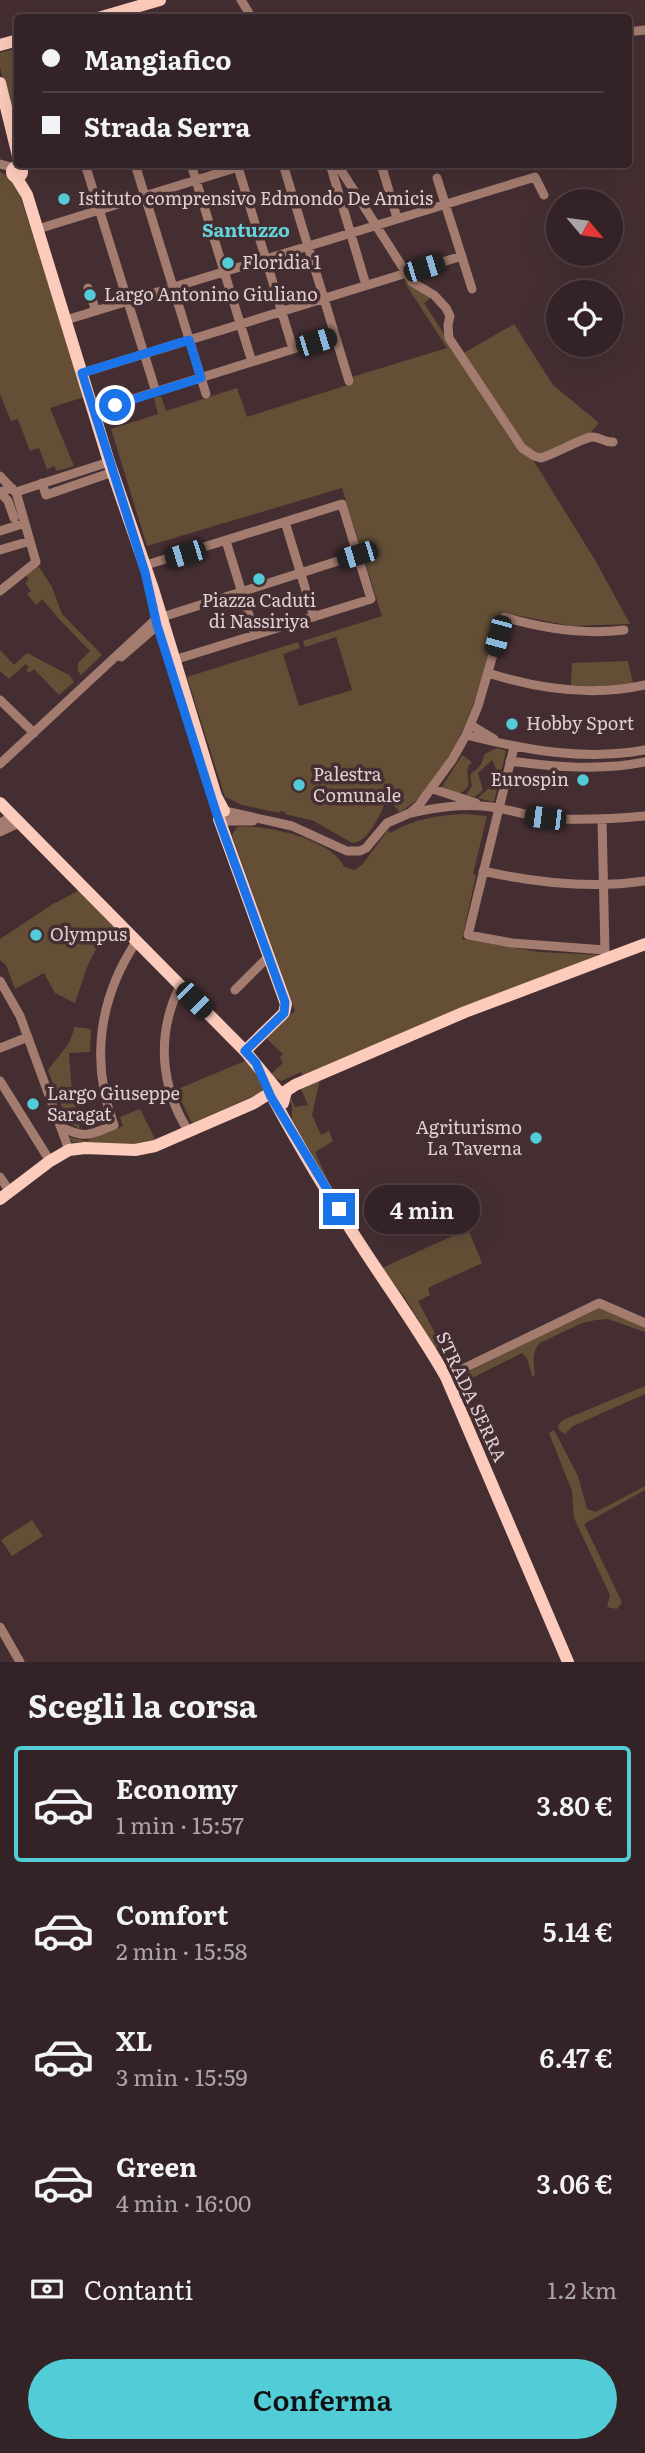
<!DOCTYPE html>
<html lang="it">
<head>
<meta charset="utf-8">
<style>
	:root { --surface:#332226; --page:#3e2f32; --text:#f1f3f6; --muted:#a9a4a7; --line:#4e3f43; --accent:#52ccd6 }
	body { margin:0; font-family:Literata,serif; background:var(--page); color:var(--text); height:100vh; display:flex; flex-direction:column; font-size:26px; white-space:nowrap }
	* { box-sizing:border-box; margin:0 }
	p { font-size:23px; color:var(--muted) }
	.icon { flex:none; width:38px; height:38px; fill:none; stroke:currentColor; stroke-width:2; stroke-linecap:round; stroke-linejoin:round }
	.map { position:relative; height:1662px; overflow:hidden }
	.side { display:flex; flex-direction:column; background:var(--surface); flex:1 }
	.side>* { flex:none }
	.guide { position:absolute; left:14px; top:14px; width:618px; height:154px; border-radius:7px; box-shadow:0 7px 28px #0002,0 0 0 2px var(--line); display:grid; align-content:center; height:154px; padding:0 28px; background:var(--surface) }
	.needle { width:46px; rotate:119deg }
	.fabs { position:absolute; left:546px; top:189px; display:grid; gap:14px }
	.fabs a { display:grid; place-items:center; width:77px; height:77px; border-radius:50%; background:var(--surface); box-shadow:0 7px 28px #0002,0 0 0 2px var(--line); font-size:35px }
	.end { position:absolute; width:32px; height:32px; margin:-16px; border:9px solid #1a73e8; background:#fff; box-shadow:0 0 0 4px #fff }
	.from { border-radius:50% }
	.bubble { position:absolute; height:49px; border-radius:24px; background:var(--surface); box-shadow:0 7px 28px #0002,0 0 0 2px var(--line); font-size:23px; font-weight:600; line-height:49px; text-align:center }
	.car { position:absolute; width:21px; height:42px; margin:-21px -10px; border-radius:9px; box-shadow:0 0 5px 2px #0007; background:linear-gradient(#222 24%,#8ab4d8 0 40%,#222 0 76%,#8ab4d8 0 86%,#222 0) }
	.guide b { display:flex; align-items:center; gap:24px; height:66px; font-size:26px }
	.guide b+b { border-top:2px solid var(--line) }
	.guide i { width:18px; height:18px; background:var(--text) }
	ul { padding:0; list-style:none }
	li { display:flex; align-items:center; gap:21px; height:116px; margin:0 14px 10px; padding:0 14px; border:4px solid transparent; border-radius:7px }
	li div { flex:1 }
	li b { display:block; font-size:26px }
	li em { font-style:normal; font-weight:600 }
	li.on { border-color:var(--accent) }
	li>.icon { width:63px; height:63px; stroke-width:1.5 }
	h2 { padding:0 28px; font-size:32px; line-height:84px }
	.pay { display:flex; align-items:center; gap:18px; height:77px; padding:0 28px; font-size:26px }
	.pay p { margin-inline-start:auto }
	.primary-button { display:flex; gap:14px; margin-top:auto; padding:14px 28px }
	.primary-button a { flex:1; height:80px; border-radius:42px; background:var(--accent); color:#111; font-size:28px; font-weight:600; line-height:80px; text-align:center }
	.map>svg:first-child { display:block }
	.green { fill:#644f36 }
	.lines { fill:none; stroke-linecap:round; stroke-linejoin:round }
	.minor { stroke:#a37c6f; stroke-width:9 }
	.major { stroke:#fccbbb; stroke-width:12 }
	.route { stroke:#1a73e8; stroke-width:9 }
	.poi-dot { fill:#52ccd6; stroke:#442e32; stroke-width:2.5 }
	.labels { text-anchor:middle; stroke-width:7; stroke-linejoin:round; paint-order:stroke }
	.poi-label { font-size:18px; fill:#dfd0d3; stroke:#442e32; text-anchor:start }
	.street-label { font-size:18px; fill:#dfd0d3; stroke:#442e32 }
	.neighbourhood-label { font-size:19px; font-weight:bold; fill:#65d2db; stroke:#442e32 }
</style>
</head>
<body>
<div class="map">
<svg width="645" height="1662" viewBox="0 0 645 1662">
	<rect width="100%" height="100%" fill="#442e32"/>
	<!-- green -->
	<path class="green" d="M17 48V125L0 68V53Z
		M0 172 10 177 17 186 84 397 50 408 74 466 57 471 54 466 47 469 39 448 30 451 18 419 11 421 0 394Z
		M403 280 432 297 424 303 518 448 535 463 595 560 630 624 571 626 501 612C484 671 472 726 435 778 424 792 416 803 400 812L387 799C380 813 370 842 352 843L314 821 285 814 286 812 280 811 279 813 242 805 225 797 187 677 298 642 300 648 283 654 299 706 352 690 336 637 305 647 303 641 382 616 342 488 147 546 111 429 158 414 154 398 161 396 166 411 237 388 247 417 354 383 352 377 447 348Z
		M514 324 553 385 599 423 590 433 542 454 526 447 464 353Z
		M36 567H39L52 587 62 614 102 655 81 675 78 671V663L90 651 60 620 42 599 36 605 27 594 31 591 25 583 29 579 26 576Z
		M0 650 14 665 27 653 69 675 74 682 59 695 34 669 29 673 26 670 29 667 26 664 9 679 0 671Z
		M628 661 633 684 615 687 571 686 572 663Z
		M497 748 506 751 494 802 478 798C490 787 503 777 492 760L478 773 483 790 475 797 466 795 472 786C468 768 473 776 481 764 483 761 483 757 485 754Z
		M462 755 472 762C463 770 470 776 468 787L460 794 442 787Z
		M465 814 487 816 473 874 476 875 462 939 539 952 602 955 303 1076 301 1072 281 1081 270 1075 283 1063 280 1057 283 1054 266 1038 295 1011 232 835 237 827C264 824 333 839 344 867L354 870 362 865 388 830 390 833C414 819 438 815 465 814Z
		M80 890 119 929 99 943 87 967 75 1003 55 993 44 973 15 989 6 965 0 960V939L53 904Z
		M74 1027 91 1029 90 1052 69 1053 72 1092 80 1129 69 1123 65 1115 48 1070C57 1057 72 1045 74 1027Z
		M247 1060 260 1079 263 1092 192 1123 176 1090Z
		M320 1079 312 1115 321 1135 329 1131 333 1141 315 1152 330 1185 292 1120V1105L287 1096 289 1095 295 1107 308 1105 300 1087Z
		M140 1109 155 1139 133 1144 72 1142 70 1137 86 1141 123 1126 120 1117Z
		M468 1229 482 1263 428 1288 430 1295 418 1301 437 1337V1350L405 1298 382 1268Z
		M599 1307 645 1326V1332L608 1319 596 1320 582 1323 540 1343C531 1352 534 1363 535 1375L532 1376 527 1358 522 1353 470 1379 467 1391 475 1415 472 1426 452 1380Z
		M645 1386V1394L573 1426 565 1434 559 1430 558 1425 563 1420Z
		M554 1430 578 1476 587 1509 596 1512 645 1486V1490L584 1524 620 1598 622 1602 617 1609 607 1607 610 1595 574 1518 572 1491 549 1433Z
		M32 1520 43 1536 12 1556 1 1540Z"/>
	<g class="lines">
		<!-- minor -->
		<path class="minor" d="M241 0 252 18
			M628 32 645 30
			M0 164 15 168
			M85 164 156 392
			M135 164 206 394
			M191 164 252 362
			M237 164 293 349
			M283 164 349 381
			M330 164 366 285
			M337 164 412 282 434 295 446 308 450 316 448 325 449 338 522 448 534 456 541 458C557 453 578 440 591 437 600 436 604 443 613 442
			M381 164 397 218
			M437 178 472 289
			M38 229 248 164
			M88 288 96 311
			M66 320 535 177 544 195
			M82 373 462 256
			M94 411 335 336
			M0 476 14 491
			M42 483 46 495 113 472
			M12 488 0 492 8 501 14 518
			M285 522 314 617
			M0 531 25 523
			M226 541 255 635
			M0 550 30 541
			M143 566 342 504 371 599 174 660
			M0 591 36 562 16 492 109 462
			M121 657 158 625
			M488 673C539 689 592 697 645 685
			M0 700 34 733
			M471 725 494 739
			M466 735C526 750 584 761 645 750
			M514 747 468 935 512 943 605 950
			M510 761C555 767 600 771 645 762
			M0 764 156 619 357 555
			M433 789 476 803
			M225 811 292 826 347 851H360L366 848 387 823 410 813 419 805 452 760 466 735 478 706 504 617C544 629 582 635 624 630
			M411 813C435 808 458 804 482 806 504 807 525 816 547 818 580 821 612 819 645 816
			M602 819 605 953
			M224 821H253
			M0 823 13 816
			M0 832 19 823
			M483 871C536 883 591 889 645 881
			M0 981 20 1016 69 1150
			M180 986C156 1034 160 1087 189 1132
			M235 990 269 956
			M0 1048 28 1037
			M0 1081 50 1161
			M61 1127C85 1139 90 1135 114 1125 90 1062 99 998 136 942
			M0 1177 10 1192
			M446 1377 599 1303 645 1323
			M0 1627 20 1662"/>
		<!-- major -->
		<path class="major" d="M98 18 160 0
			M0 45 18 40
			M0 83 18 156
			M12 172a5 5 0 1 1 10 0a5 5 0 1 1-10 0Z
			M16 177 27 195 109 462 153 589 216 796 224 811
			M0 803 245 1051 279 1092V1097L275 1099 270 1093 276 1090
			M219 819 286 1004 284 1013 245 1051
			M273 1098C301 1150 332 1201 364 1250 392 1293 421 1333 446 1377L568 1662
			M283 1103 286 1091 295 1085 465 1012 645 944
			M0 1199 50 1161 69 1150 85 1148 135 1150 155 1146 254 1103 270 1093"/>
	</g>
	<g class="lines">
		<!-- route -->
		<path class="route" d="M115 405 201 378 189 340 82 373 145 572 157 625 216 812 285 1002 284 1013 245 1051 256 1063 271 1097 339 1209"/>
	</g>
	<!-- markers -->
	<g class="poi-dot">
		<circle cx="64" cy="199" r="7"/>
		<circle cx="228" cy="263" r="7"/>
		<circle cx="90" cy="295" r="7"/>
		<circle cx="259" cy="579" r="7"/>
		<circle cx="512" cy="724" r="7"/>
		<circle cx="583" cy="780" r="7"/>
		<circle cx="299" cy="785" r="7"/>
		<circle cx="36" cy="935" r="7"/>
		<circle cx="33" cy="1104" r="7"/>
		<circle cx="536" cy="1138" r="7"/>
	</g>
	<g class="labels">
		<!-- poi labels -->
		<g class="poi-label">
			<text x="78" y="205">Istituto comprensivo Edmondo De Amicis</text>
			<text x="242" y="269">Floridia 1</text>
			<text x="104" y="301">Largo Antonino Giuliano</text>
			<text x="259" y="607" text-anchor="middle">Piazza Caduti<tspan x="259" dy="21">di Nassiriya</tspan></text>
			<text x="526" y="730">Hobby Sport</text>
			<text x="313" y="781">Palestra<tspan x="313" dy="21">Comunale</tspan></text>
			<text x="569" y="786" text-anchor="end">Eurospin</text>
			<text x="50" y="941">Olympus</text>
			<text x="47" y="1100">Largo Giuseppe<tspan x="47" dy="21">Saragat</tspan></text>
			<text x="522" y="1134" text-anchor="end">Agriturismo<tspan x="522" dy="21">La Taverna</tspan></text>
		</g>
		<!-- street labels -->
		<g class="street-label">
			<text transform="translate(471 1397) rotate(65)" y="6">STRADA SERRA</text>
		</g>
		<!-- neighbourhood labels -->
		<g class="neighbourhood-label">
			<text x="246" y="237">Santuzzo</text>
		</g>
	</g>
</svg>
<div class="fabs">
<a><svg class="needle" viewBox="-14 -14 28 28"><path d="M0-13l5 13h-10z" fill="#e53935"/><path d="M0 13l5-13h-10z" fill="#a9a4a7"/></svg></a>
<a><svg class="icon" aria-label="locate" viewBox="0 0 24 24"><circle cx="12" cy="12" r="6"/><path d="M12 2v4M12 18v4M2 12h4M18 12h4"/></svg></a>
</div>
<i class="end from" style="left:115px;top:405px"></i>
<i class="end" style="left:339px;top:1209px"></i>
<div class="bubble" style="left:364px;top:1185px;width:116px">4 min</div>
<i class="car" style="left:424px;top:268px;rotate:73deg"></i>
<i class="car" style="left:316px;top:342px;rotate:73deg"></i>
<i class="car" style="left:185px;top:554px;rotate:253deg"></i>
<i class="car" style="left:357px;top:555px;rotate:253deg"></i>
<i class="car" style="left:498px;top:636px;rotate:195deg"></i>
<i class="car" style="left:545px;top:818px;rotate:277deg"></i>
<i class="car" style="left:194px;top:1000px;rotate:135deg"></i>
<div class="guide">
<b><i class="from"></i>Mangiafico</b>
<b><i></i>Strada Serra</b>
</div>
</div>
<section class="side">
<h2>Scegli la corsa</h2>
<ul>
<li class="on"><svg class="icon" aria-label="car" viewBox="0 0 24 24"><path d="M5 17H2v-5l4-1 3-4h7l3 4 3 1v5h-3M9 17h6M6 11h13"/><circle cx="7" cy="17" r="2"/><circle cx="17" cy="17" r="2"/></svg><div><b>Economy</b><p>1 min · 15:57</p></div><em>3.80 €</em></li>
<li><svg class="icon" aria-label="car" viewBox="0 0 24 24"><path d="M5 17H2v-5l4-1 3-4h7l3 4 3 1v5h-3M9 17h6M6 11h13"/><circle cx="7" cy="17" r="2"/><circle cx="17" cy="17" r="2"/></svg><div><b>Comfort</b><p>2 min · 15:58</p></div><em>5.14 €</em></li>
<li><svg class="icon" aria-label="car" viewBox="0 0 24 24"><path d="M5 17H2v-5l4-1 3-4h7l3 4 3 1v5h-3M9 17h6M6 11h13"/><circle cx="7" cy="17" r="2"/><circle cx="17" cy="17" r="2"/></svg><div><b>XL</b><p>3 min · 15:59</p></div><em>6.47 €</em></li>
<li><svg class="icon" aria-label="car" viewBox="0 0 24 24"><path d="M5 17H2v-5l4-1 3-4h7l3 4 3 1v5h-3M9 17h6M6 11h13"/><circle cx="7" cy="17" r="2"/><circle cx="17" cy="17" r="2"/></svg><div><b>Green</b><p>4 min · 16:00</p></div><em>3.06 €</em></li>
</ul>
<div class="pay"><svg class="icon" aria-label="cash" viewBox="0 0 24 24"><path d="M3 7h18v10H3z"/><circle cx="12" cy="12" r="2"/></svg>Contanti<p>1.2 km</p></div>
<div class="primary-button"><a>Conferma</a></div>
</section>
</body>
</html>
